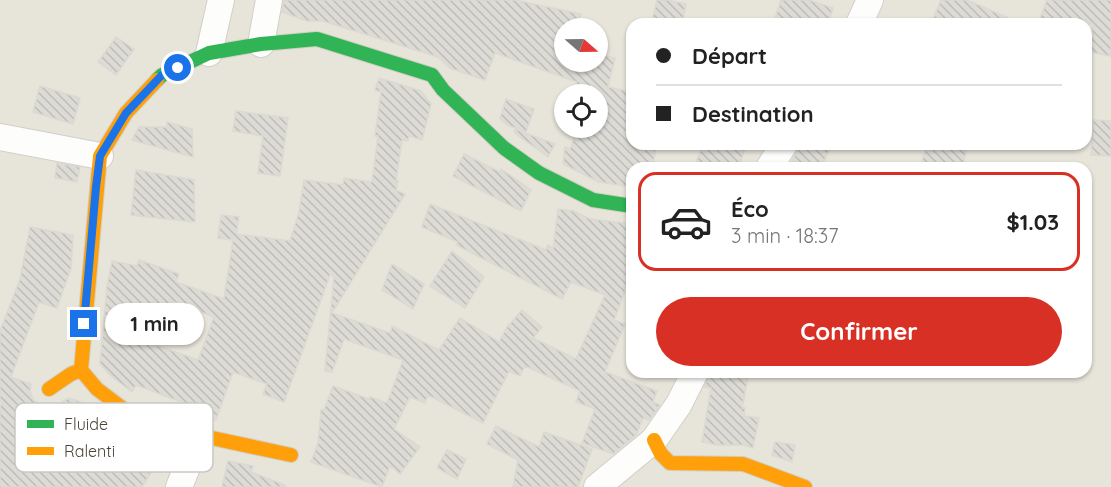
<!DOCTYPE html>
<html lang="fr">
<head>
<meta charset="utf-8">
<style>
	:root { --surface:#fff; --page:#f6f6f6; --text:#222; --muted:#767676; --line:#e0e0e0; --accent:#d93025 }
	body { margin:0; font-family:Quicksand,sans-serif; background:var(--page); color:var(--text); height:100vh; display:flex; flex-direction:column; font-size:22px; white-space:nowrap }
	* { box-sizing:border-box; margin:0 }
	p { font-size:20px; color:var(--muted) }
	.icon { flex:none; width:33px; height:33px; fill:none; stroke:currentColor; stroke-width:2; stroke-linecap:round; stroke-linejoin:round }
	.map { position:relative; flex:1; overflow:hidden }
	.side { position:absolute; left:626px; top:162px; width:466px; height:216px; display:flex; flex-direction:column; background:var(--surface); border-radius:18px; box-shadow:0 2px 4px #0004 }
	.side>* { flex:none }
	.hud { position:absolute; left:626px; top:18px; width:466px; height:132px; border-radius:18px; box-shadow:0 2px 4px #0004; display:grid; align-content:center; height:132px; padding:0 30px; background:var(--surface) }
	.needle { width:39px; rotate:110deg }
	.tools { position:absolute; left:554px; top:18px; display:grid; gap:12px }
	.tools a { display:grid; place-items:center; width:54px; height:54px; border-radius:50%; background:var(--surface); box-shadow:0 2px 4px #0004; font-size:30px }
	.end { position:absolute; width:27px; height:27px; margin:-14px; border:8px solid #1a73e8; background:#fff; box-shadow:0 0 0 3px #fff }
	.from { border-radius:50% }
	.bubble { position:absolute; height:42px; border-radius:21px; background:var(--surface); box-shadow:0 2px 4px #0004; font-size:20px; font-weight:700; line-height:42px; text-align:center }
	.hud b { display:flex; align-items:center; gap:21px; height:57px; font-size:22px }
	.hud b+b { border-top:2px solid var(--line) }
	.hud i { width:15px; height:15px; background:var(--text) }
	ul { padding:10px 0 0; list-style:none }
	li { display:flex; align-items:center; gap:18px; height:99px; margin:0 12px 9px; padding:0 18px; border:3px solid transparent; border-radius:18px }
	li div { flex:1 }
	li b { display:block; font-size:22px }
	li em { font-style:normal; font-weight:700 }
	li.current { border-color:var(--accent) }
	li>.icon { width:54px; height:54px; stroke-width:1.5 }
	.cta { display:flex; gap:12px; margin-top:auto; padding:12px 30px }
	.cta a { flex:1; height:69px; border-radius:36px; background:var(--accent); color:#fff; font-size:24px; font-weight:700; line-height:69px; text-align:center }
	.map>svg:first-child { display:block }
	.residential { fill:#e7e4da; fill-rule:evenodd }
	.building { fill:url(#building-back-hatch); stroke:#dbd9d2; stroke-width:1.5; fill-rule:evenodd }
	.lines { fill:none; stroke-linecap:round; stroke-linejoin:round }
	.street-casing { stroke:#d1cfca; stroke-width:28 }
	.fast-casing { stroke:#d3cfc3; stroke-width:16 }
	.slow-casing { stroke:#d3cfc3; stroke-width:16 }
	.street { stroke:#fdfdfc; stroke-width:26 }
	.fast { stroke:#30b455; stroke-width:14 }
	.slow { stroke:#ff9f0a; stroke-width:14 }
	.route { stroke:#1a73e8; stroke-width:8 }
	.key { fill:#fff; stroke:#c9c7c3; stroke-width:1.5 }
	.key-label { font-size:16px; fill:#4a4437 }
</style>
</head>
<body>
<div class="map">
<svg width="1111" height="487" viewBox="0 0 1111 487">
	<defs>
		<pattern id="building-back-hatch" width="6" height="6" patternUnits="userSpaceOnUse" patternTransform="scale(1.5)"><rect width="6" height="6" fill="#dddbd5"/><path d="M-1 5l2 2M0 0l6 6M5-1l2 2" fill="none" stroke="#bfbdb7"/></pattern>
	</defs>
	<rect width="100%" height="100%" fill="#f3f2ed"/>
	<!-- residential -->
	<path class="residential" d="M0 0H1111V487H0ZM632 24H1086V144H632ZM564 28H597V62H564ZM564 94H597V128H564ZM632 168H1086V372H632Z"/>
	<!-- building -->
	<path class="building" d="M284 0H515L581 14 579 22 589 24 588 28H564V62H597V54L615 58 608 87 632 92V144H657L652 168H632V187L599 182 563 164 565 147 570 149 578 128H597V94H573L577 82 495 53 485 80 450 68 438 57 323 21H307L282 12Z
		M657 0H667L686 4 682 24H651Z
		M781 0H809L833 8 828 24H773Z
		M941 0H967L1022 24H931Z
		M1047 0H1111V56L1088 52 1093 24H1038Z
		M116 37 134 49 116 75 98 62Z
		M379 78 421 91 431 104 422 140 409 136 408 141 402 140 396 180 398 181 396 190 405 194 332 313 390 333 392 326 439 350 460 318 499 342 507 327 522 310 542 327 533 338 576 359 605 295 571 282 562 299 456 245 458 242 422 227 430 204 546 250 548 245 553 248 558 209 573 211 590 219 632 224V273L614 320 625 324 605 372 657 391 653 402 660 405 649 420 643 418 636 435 613 454 582 443 595 409 576 402 580 391 525 366 520 376 509 371 483 423 428 395 425 403 410 397 394 429 420 447 400 474 390 466 382 487 311 462 318 443 321 410H324L333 386 369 399 370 397 387 403 403 360 344 339 332 372 325 371 334 276 330 275 284 402 263 394 267 384 233 372 216 420 180 412 184 403 136 385 132 392 110 375 100 364 107 286 112 261 137 266 139 260 179 274 176 282 224 299 233 240 218 238 221 215 239 217 236 234 290 241 299 212 304 180 343 185 344 178 372 182 378 136H375L381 92 375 90ZM172 301 214 317 198 360 156 345Z
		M40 86 80 98 73 124 33 112Z
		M506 99 534 109 526 132 507 125 500 118Z
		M236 111 288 118 280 176 258 173 263 136 233 131Z
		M1093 120 1111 121V156L1091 155Z
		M167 122 192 129 193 157 132 140 139 127H167Z
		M515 129 555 144 548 157 516 134 514 131Z
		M703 144H747L738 168H694Z
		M800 144H832L821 168H789Z
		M927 144H968L962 168H920Z
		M464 154 500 172 501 169 531 190 521 211 453 176Z
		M57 163 80 167 77 182 55 178Z
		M136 170 194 180 195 222 131 215Z
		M30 227 73 235 71 268 57 308 39 302 11 377 31 384 30 391 33 399 41 406 51 408 69 398 84 403 77 421 105 431 104 433 155 466 142 487H0V408L2 402 0 401V331L20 279Z
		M452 251 484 277 465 308 430 286Z
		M392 264 424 284 413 309 382 290Z
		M710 372H749L742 408H745L744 416 759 418 753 448 743 445H717L702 442 711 388 704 387Z
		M496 426 539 447 544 432 592 449 578 487H513L518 460 487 444Z
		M775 442 795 445 792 462 772 455Z
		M447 450 466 459 457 479 437 468Z
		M228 461 253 466 251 472 285 485V487H222Z"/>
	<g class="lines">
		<defs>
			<path id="street" d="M859 24 870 0
				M261 44 269 0
				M209 53 221 0
				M0 137 100 156
				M769 168 784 144
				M179 487 200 435
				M597 487 654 440 679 404 695 372"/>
			<path id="fast" d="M157 80 162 75 209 53 261 44 317 39 432 75 443 90 504 148 539 173 593 200 632 206"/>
			<path id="slow" d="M81 370 100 156 126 113 157 80
				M49 389 71 374 81 370 97 389 142 423 291 455
				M654 440 661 454 670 463 743 464 805 487"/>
		</defs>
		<!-- street casing -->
		<use href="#street" class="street-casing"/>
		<!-- fast casing -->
		<use href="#fast" class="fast-casing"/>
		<!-- slow casing -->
		<use href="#slow" class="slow-casing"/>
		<!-- street -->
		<use href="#street" class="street"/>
		<!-- fast -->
		<use href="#fast" class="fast"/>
		<!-- slow -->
		<use href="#slow" class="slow"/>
	</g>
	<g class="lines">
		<!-- route -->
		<path class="route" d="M84 324 96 187 100 156 126 113 162 75 178 68"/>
	</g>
	<!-- legend -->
	<rect x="15" y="403" width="198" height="69" rx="9" class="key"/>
	<rect x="27" y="420" width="27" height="8" fill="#30b455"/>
	<rect x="27" y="447" width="27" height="8" fill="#ff9f0a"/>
	<g class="key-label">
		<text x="64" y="430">Fluide</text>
		<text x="64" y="457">Ralenti</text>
	</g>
</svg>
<div class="tools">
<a><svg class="needle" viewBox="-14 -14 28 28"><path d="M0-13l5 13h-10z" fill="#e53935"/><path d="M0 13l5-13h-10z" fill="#767676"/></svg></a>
<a><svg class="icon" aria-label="locate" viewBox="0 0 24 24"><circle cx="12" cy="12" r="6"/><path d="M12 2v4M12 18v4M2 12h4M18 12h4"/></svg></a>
</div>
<i class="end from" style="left:178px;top:68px"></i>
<i class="end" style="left:84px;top:324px"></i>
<div class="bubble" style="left:105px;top:303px;width:99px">1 min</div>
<div class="hud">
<b><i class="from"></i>Départ</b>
<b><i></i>Destination</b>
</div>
<section class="side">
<ul>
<li class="current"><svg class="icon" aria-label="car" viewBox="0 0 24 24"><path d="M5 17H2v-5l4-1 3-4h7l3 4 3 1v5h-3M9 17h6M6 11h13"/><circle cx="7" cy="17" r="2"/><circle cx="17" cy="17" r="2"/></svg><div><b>Éco</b><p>3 min · 18:37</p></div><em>$1.03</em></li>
</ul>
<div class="cta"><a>Confirmer</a></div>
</section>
</div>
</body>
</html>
